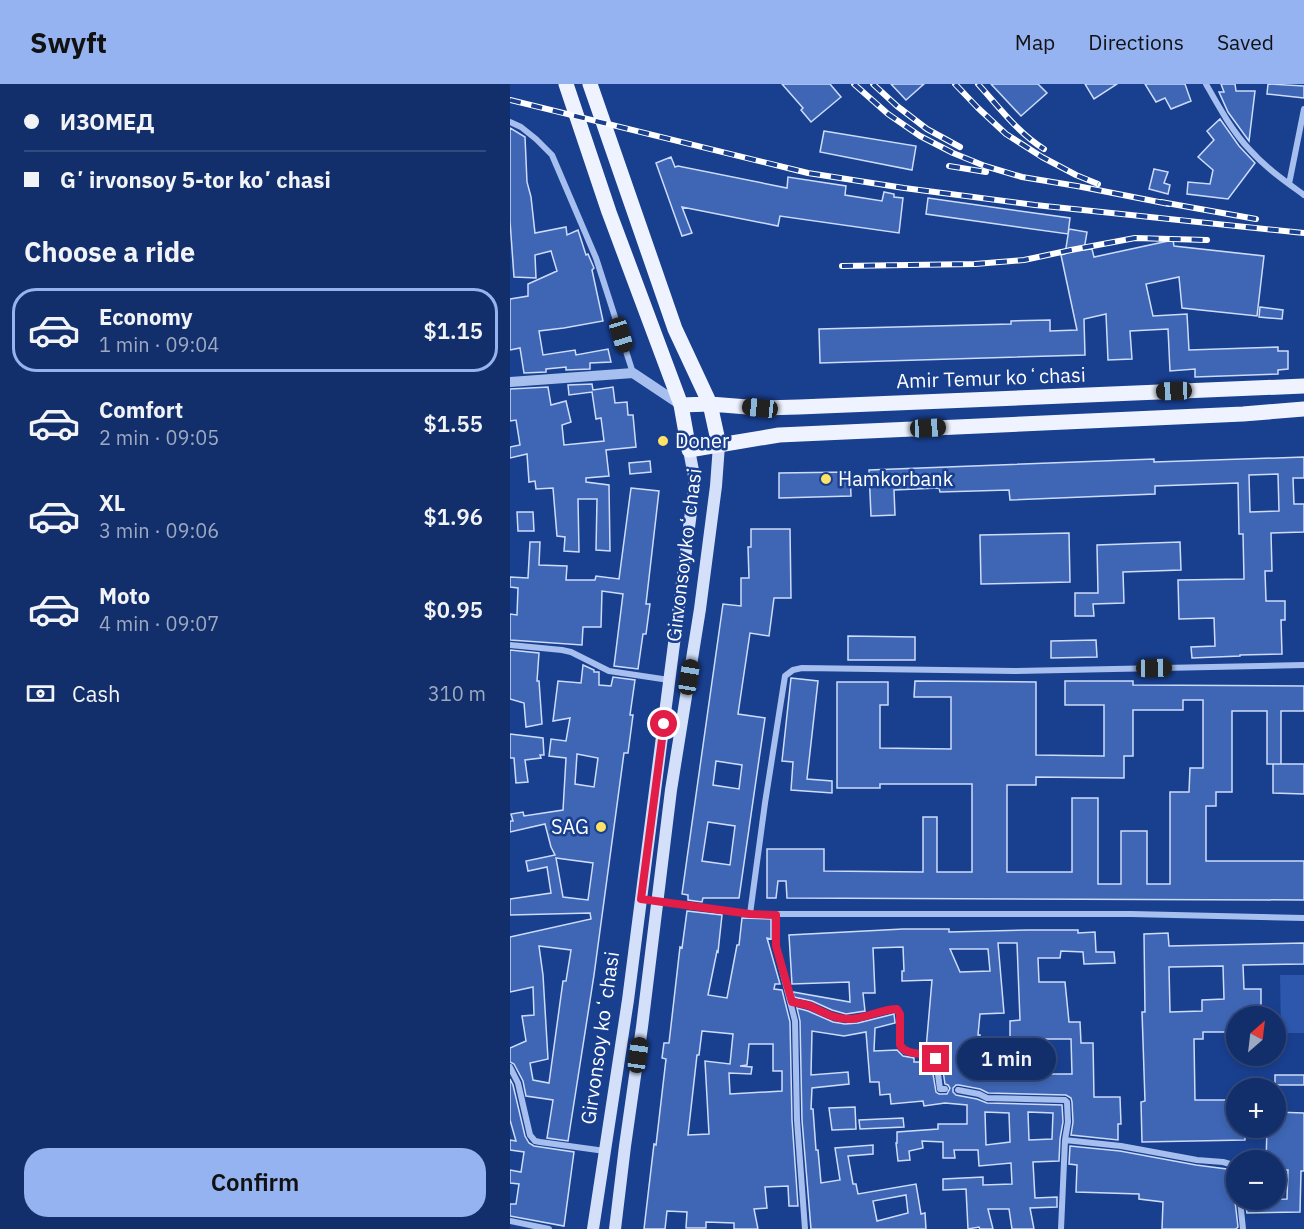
<!DOCTYPE html>
<html lang="en">
<head>
<meta charset="utf-8">
<style>
	:root { --surface:#132f6b; --page:#1c3771; --text:#f1f3f6; --muted:#9da9c1; --line:#324a7e; --accent:#95b2f1 }
	body { margin:0; font-family:"IBM Plex Sans",sans-serif; background:var(--page); color:var(--text); height:100vh; display:flex; flex-direction:column; font-size:22px; white-space:nowrap }
	* { box-sizing:border-box; margin:0 }
	p { font-size:20px; color:var(--muted) }
	.icon { flex:none; width:33px; height:33px; fill:none; stroke:currentColor; stroke-width:2; stroke-linecap:round; stroke-linejoin:round }
	.map { position:relative; flex:1; overflow:hidden }
	.drawer { display:flex; flex-direction:column; background:var(--surface); width:510px }
	.drawer>* { flex:none }
	.guide { display:grid; align-content:center; height:132px; padding:0 24px; background:var(--surface) }
	.needle { width:39px; rotate:28deg }
	.controls { position:absolute; left:716px; top:922px; display:grid; gap:12px }
	.controls a { display:grid; place-items:center; width:60px; height:60px; border-radius:50%; background:var(--surface); box-shadow:0 3px 9px #0003,0 0 0 2px var(--line); font-size:30px }
	.end { position:absolute; width:27px; height:27px; margin:-14px; border:8px solid #e11d48; background:#fff; box-shadow:0 0 0 3px #fff }
	.from { border-radius:50% }
	.bubble { position:absolute; height:42px; border-radius:21px; background:var(--surface); box-shadow:0 3px 9px #0003,0 0 0 2px var(--line); font-size:20px; font-weight:600; line-height:42px; text-align:center }
	.car { position:absolute; width:18px; height:36px; margin:-18px -9px; border-radius:8px; box-shadow:0 0 4px 2px #0007; background:linear-gradient(#222 24%,#8ab4d8 0 40%,#222 0 76%,#8ab4d8 0 86%,#222 0) }
	.guide b { display:flex; align-items:center; gap:21px; height:57px; font-size:22px }
	.guide b+b { border-top:2px solid var(--line) }
	.guide i { width:15px; height:15px; background:var(--text) }
	ul { padding:0; list-style:none }
	li { display:flex; align-items:center; gap:18px; height:84px; margin:0 12px 9px; padding:0 12px; border:3px solid transparent; border-radius:24px }
	li div { flex:1 }
	li b { display:block; font-size:22px }
	li em { font-style:normal; font-weight:600 }
	li.current { border-color:var(--accent) }
	li>.icon { width:54px; height:54px; stroke-width:1.5 }
	h2 { padding:0 24px; font-size:27px; line-height:72px }
	.pay { display:flex; align-items:center; gap:15px; height:66px; padding:0 24px; font-size:22px }
	.pay p { margin-inline-start:auto }
	.button { display:flex; gap:12px; margin-top:auto; padding:12px 24px }
	.button a { flex:1; height:69px; border-radius:24px; background:var(--accent); color:#111; font-size:24px; font-weight:600; line-height:69px; text-align:center }
	header { display:flex; align-items:center; gap:36px; box-sizing:border-box; height:84px; padding:0 30px; background:var(--accent); color:#111 }
	header strong { font-size:28px }
	nav { display:flex; gap:33px; margin-inline-start:auto; font-size:21px }
	main { display:flex; flex:1; min-height:0 }
	.map>svg:first-child { display:block }
	.grass { fill:#2c57ad }
	.building { fill:#3e66b5; stroke:#cddcfa; stroke-width:1.5; fill-rule:evenodd }
	.lines { fill:none; stroke-linecap:round; stroke-linejoin:round }
	.minor { stroke:#a6bfef; stroke-width:6 }
	.tertiary { stroke:#a6bfef; stroke-width:10 }
	.secondary { stroke:#d4e0fa; stroke-width:12 }
	.primary { stroke:#eef3ff; stroke-width:15 }
	.rail-casing { stroke:#fff; stroke-width:6 }
	.rail { stroke:#193f8f; stroke-width:4; stroke-dasharray:11; stroke-linecap:butt }
	.route { stroke:#e11d48; stroke-width:8 }
	.poi-dot { fill:#ffe364; stroke:#193f8f; stroke-width:2 }
	.labels { text-anchor:middle; stroke-width:5; stroke-linejoin:round; paint-order:stroke }
	.street-label { font-size:20px; fill:#fff; stroke:#193f8f }
	.poi-label { font-size:20px; fill:#fff; stroke:#193f8f; text-anchor:start }
</style>
</head>
<body>
<header>
<strong>Swyft</strong>
<nav><a>Map</a><a>Directions</a><a>Saved</a></nav>
</header>
<main>
<section class="drawer">
<div class="guide">
<b><i class="from"></i>ИЗОМЕД</b>
<b><i></i>Gʼirvonsoy 5-tor koʼchasi</b>
</div>
<h2>Choose a ride</h2>
<ul>
<li class="current"><svg class="icon" aria-label="car" viewBox="0 0 24 24"><path d="M5 17H2v-5l4-1 3-4h7l3 4 3 1v5h-3M9 17h6M6 11h13"/><circle cx="7" cy="17" r="2"/><circle cx="17" cy="17" r="2"/></svg><div><b>Economy</b><p>1 min · 09:04</p></div><em>$1.15</em></li>
<li><svg class="icon" aria-label="car" viewBox="0 0 24 24"><path d="M5 17H2v-5l4-1 3-4h7l3 4 3 1v5h-3M9 17h6M6 11h13"/><circle cx="7" cy="17" r="2"/><circle cx="17" cy="17" r="2"/></svg><div><b>Comfort</b><p>2 min · 09:05</p></div><em>$1.55</em></li>
<li><svg class="icon" aria-label="car" viewBox="0 0 24 24"><path d="M5 17H2v-5l4-1 3-4h7l3 4 3 1v5h-3M9 17h6M6 11h13"/><circle cx="7" cy="17" r="2"/><circle cx="17" cy="17" r="2"/></svg><div><b>XL</b><p>3 min · 09:06</p></div><em>$1.96</em></li>
<li><svg class="icon" aria-label="car" viewBox="0 0 24 24"><path d="M5 17H2v-5l4-1 3-4h7l3 4 3 1v5h-3M9 17h6M6 11h13"/><circle cx="7" cy="17" r="2"/><circle cx="17" cy="17" r="2"/></svg><div><b>Moto</b><p>4 min · 09:07</p></div><em>$0.95</em></li>
</ul>
<div class="pay"><svg class="icon" aria-label="cash" viewBox="0 0 24 24"><path d="M3 7h18v10H3z"/><circle cx="12" cy="12" r="2"/></svg>Cash<p>310 m</p></div>
<div class="button"><a>Confirm</a></div>
</section>
<div class="map">
<svg width="794" height="1145" viewBox="0 0 794 1145">
	<rect width="100%" height="100%" fill="#193f8f"/>
	<!-- grass -->
	<path class="grass" d="M770 891H794V949H771Z"/>
	<!-- building -->
	<path class="building" d="M272 0H320L331 13 301 38 291 26 293 24Z
		M381 0H414L396 16Z
		M481 0H528L537 9 511 32Z
		M575 0H607L584 15Z
		M635 0H675L681 17 661 25 655 14 646 18Z
		M711 0H725L726 7H745L739 57 718 28 709 8H714Z
		M758 0 794 2V14L757 10Z
		M710 35 729 62 745 79 718 115 677 110 678 98 700 100 703 86 688 73 704 56 697 47Z
		M0 44 15 53 17 98 21 113 25 149 56 143 57 151 68 146 76 171 78 170 84 184 82 186 93 237 54 244 29 247 33 271 65 266 66 271 98 265 101 278 80 279V285L56 286V283L36 285V288L14 289 10 264 0 266V215L18 212V200L47 187 41 167 25 171 26 194 4 193 0 137Z
		M314 47 406 62 402 86 310 68Z
		M161 73 165 83 168 82 277 104 278 93 336 102 335 111 372 117 374 108 384 110V113L393 114 389 149 270 132 268 142 172 123 182 149 172 152 146 79Z
		M644 85 658 88 654 99 660 101 658 110 639 105Z
		M418 114 560 134 558 150 416 130Z
		M559 145 577 148 574 166 582 165 584 173 663 156 664 162 754 172 747 232 672 224 669 193 636 200 643 232 677 230 679 266 768 263V267H778V285L768 286V290L685 293V285L660 287 658 245 620 247 622 275 598 276 596 230 574 235 575 271 310 279 309 245 501 240V237L540 236V247L567 246 551 171 555 170Z
		M750 223 773 226 772 235 749 233Z
		M82 300 83 306 103 303 105 319 117 318 118 331H123L126 363 96 366 99 392 76 394V398L99 401 100 467 86 466 87 415H68L69 468 54 467 55 453 47 452 43 404 26 405 25 397 19 398 17 370 0 374V363L10 361 6 336 0 337V305L38 303 41 321 56 317 61 338 52 341 54 361 94 357 91 334 86 335 82 308 59 311 58 301Z
		M794 373V394H783L784 420H794V448L761 449 762 487H755L756 517H775V536H771L772 570 730 571V572L682 574 681 563 705 562 704 534 669 535 668 496 734 495 733 450H729L728 399 645 402V410L500 416 499 406 430 408 429 404 384 406 385 431 361 432 359 386 644 375V378ZM768 390 769 427 740 428 739 391Z
		M140 377 141 388 120 390 119 379Z
		M340 388 341 412 269 414V389Z
		M121 404 149 407 136 520H140L136 550H133L128 585 104 582 113 510 92 507 91 543H73L72 561 0 556V530L7 531 8 504 0 503V493L18 494 20 458H30L29 481 57 482 56 496H85L86 492 109 495Z
		M7 428H23L24 447H8Z
		M241 445H280L281 514H264L259 552 240 549 228 630 255 634 229 814H193L192 818 178 816V811L172 810 213 520 231 522V494H239L238 463H241ZM206 677 232 681 229 705 203 701ZM198 738 225 742 220 781 192 777Z
		M559 449 560 498 471 500 470 451Z
		M670 458 671 486 613 488 614 519 583 520 584 532H565V509H588L587 461Z
		M338 552 405 553V576H338Z
		M586 556 587 573 541 574V557Z
		M0 566 29 569 27 597H29L32 640 16 643 14 619 0 615Z
		M73 581 84 586V588H89V601L101 602 103 593 125 596 120 631H123L118 669H114L84 891 58 1057 37 1054 43 1016 16 1012 13 997 4 980 0 978V964L16 957 12 932 24 931 23 903 0 908V853L81 835 80 829 0 831V815L41 809 37 783 18 787 16 777 45 771 41 763 35 740 0 748V737H3L1 730 13 728 14 732 53 726 56 674 39 672 41 655 56 657 60 634 43 637 48 597 71 599ZM67 670 88 674 84 703 65 700ZM46 774 83 779 78 816 53 813ZM29 862 61 866 56 897H53L39 999 23 996 20 979 38 975 33 891Z
		M281 594 308 597 297 695 322 697V709L281 706 283 678 272 677Z
		M405 597 526 598V671L594 672V621H555V597H623V601L794 602V627H771V680H757V627H722V708H706V722H696V777H794V816L277 814 276 797H268L266 814H257V765H314V787L413 788V733H427V788H462V700H370V704H327V598H378V621H370V664L441 665V613H404ZM673 616H693V684H680L679 708H660V800H637V747H611V800H588V714H562V788H497V701H526V693L614 694V672H623V626H673Z
		M0 650 33 654 34 671H30L31 674 15 676 18 698 6 699 4 674H0Z
		M763 680H794V710L763 709Z
		M177 827 212 831 208 868 207 867 198 911 217 914 227 861H229L232 834 261 835V855L257 854 270 900H265L264 905 272 906 280 938 282 1036 288 1122H279L278 1102 255 1103 257 1124 244 1125 248 1145H224V1139L196 1138V1144H176L177 1128 157 1127 155 1145H134L144 1060 146 1061 156 975 152 974 154 959H159L170 863 172 864ZM192 947 223 950 220 980 195 977 199 1050 178 1051 187 971H189ZM239 960H263V987H272V1007L220 1010 219 989 241 990 242 983 230 982 237 981Z
		M393 845H439V848L518 846H568V849L585 848 586 868H604L605 879 574 880 573 868 551 867 550 874H528L529 898H555L559 938H570L571 959H583L584 1013H610L611 1040H608V1056L561 1051 563 1038 562 1018 561 1014 556 1011 478 1009 470 1005 449 1001H446L443 1004V1008L446 1011 467 1015 477 1019 552 1021 553 1038 550 1055 549 1077 523 1078 525 1114 547 1113V1123L520 1124 524 1145H502L499 1125H478L483 1145H470L469 1143 458 1145 456 1105 433 1106V1095L473 1093V1101L502 1100 501 1079 469 1082 468 1066H444L445 1074H433V1058L412 1057 413 1064 399 1067 400 1076 388 1077 386 1059H387V1048L428 1045V1040H457V1021L435 1019 414 1022 413 1017 381 1020 380 1010 370 1011 369 998H360L356 948 334 952 302 947 301 991 338 988 339 1000 302 1004 301 1025H303L306 1066H308L311 1099 330 1096 325 1064 363 1061V1070L338 1072 343 1100H346L348 1110 406 1100 411 1130 415 1129 416 1145H301L292 1036 290 937 287 924 298 927 323 938 335 940 348 939 384 930 385 939 365 944 364 967 387 966 393 972 404 974V978H415V975L418 976 421 978 426 1008 429 1010H437L440 1004 438 1001 435 1000 431 973 422 966 416 965 422 896 392 897V887H394L393 863 363 864 365 909H353L355 927 336 930 322 926 302 917 284 913 283 908 340 918 339 898 282 900 279 851ZM488 859H507L510 936 500 937V958L512 957 513 983 465 981 470 951H468L470 930 494 929ZM440 865H478L480 887 450 888ZM536 955H561L562 990H537ZM475 1028 499 1029 500 1058 476 1061ZM518 1028 543 1029 542 1055 519 1056ZM396 1111 398 1129 367 1137 363 1117Z
		M658 849 659 862 794 859V880L733 881 734 905H751V933H726V948H693V955H684L685 1016H726V1044H735V1056L632 1058 631 1018 635 1017 632 928H635L634 850ZM713 882 714 915 692 916V927L660 928 659 883Z
		M765 991H794V1001H765Z
		M0 995 3 1001 15 1052 19 1059 24 1062 64 1068 54 1142 0 1132V1120H6L9 1100 0 1099V1086L11 1088 14 1068 0 1066V1056L6 1057 0 1036Z
		M345 1023 346 1045 322 1046 319 1024Z
		M765 1028 794 1029V1087H791L790 1128 737 1129 735 1116 777 1115 778 1086H765V1077H756L757 1044H765Z
		M393 1034 394 1043 350 1045 349 1036Z
		M560 1062 610 1067 686 1081 717 1085 723 1089 726 1102 725 1117 728 1143 726 1145H652L653 1118 629 1115V1110L566 1108 567 1081 559 1080Z"/>
	<g class="lines">
		<!-- minor -->
		<path class="minor" d="M696 0C709 23 722 47 740 66 756 84 775 97 794 111
			M0 38 11 43 26 55 42 71 86 174 123 289
			M779 100 794 25
			M0 561 52 566 61 568 99 587 159 596
			M131 815 240 830H621L794 834
			M240 830 255 719 275 592 283 586 292 584 505 587 794 581
			M266 831V862L285 937 287 1036 295 1145
			M282 918C288 919 294 920 300 922 313 928 326 936 341 935 357 934 371 925 387 925L390 931V961L395 967 420 971 426 975 430 1005H435
			M0 983 8 999 20 1051 25 1057 30 1058 95 1067
			M448 1006 469 1010 477 1014 555 1016 557 1018 558 1038 555 1056 551 1145
			M555 1056 611 1062 687 1076 713 1078 720 1080 726 1085
			M730 1116 733 1145
			M0 1137 39 1145"/>
		<!-- tertiary -->
		<path class="tertiary" d="M0 298 123 289 171 321"/>
		<!-- secondary -->
		<path class="secondary" d="M83 1145 118 916 185 397 179 366
			M105 1145 115 1062 132 943 161 706 190 525 206 402 209 361"/>
		<!-- primary -->
		<path class="primary" d="M56 0 99 128 171 321 179 366 269 351 733 330 794 325
			M80 0 165 245 200 320 209 361
			M171 321 200 320 250 324 289 323 794 302"/>
		<defs>
			<path id="rail" d="M344 0 378 30 410 52 443 69 475 82 512 93 567 102 659 120
				M363 0 387 22 417 45 450 63
				M445 0 468 24 496 50 532 73 566 91 588 100
				M468 0C489 23 508 49 534 65
				M0 16 298 89 394 104 525 121 794 149
				M439 82 476 88
				M651 118 746 135
				M332 182 465 180 514 176 561 166 625 154 697 156"/>
		</defs>
		<!-- rail casing -->
		<use href="#rail" class="rail-casing"/>
		<!-- rail -->
		<use href="#rail" class="rail"/>
	</g>
	<g class="lines">
		<!-- route -->
		<path class="route" d="M154 640 131 815 240 830 266 831V862L282 918C288 919 294 920 300 922 313 928 326 936 341 935 357 934 371 925 387 925L390 930V961C397 973 415 967 426 975"/>
	</g>
	<!-- markers -->
	<g class="poi-dot">
		<circle cx="153" cy="357" r="6"/>
		<circle cx="316" cy="395" r="6"/>
		<circle cx="91" cy="743" r="6"/>
	</g>
	<g class="labels">
		<!-- street labels -->
		<g class="street-label">
			<text transform="translate(481 294) rotate(-2)" y="7">Amir Temur koʻchasi</text>
			<text transform="translate(174 471) rotate(-83)" y="7">Girvonsoy koʻchasi</text>
			<text transform="translate(90 954) rotate(-82)" y="7">Girvonsoy koʻchasi</text>
		</g>
		<!-- poi labels -->
		<g class="poi-label">
			<text x="165" y="364">Doner</text>
			<text x="328" y="402">Hamkorbank</text>
			<text x="79" y="750" text-anchor="end">SAG</text>
		</g>
	</g>
</svg>
<div class="controls">
<a><svg class="needle" viewBox="-14 -14 28 28"><path d="M0-13l5 13h-10z" fill="#e53935"/><path d="M0 13l5-13h-10z" fill="#9da9c1"/></svg></a>
<a>+</a>
<a>−</a>
</div>
<i class="end from" style="left:154px;top:640px"></i>
<i class="end" style="left:426px;top:975px"></i>
<div class="bubble" style="left:447px;top:954px;width:99px">1 min</div>
<i class="car" style="left:111px;top:251px;rotate:163deg"></i>
<i class="car" style="left:664px;top:307px;rotate:268deg"></i>
<i class="car" style="left:250px;top:324px;rotate:276deg"></i>
<i class="car" style="left:418px;top:344px;rotate:87deg"></i>
<i class="car" style="left:644px;top:584px;rotate:89deg"></i>
<i class="car" style="left:179px;top:593px;rotate:9deg"></i>
<i class="car" style="left:128px;top:971px;rotate:8deg"></i>
</div>
</main>
</body>
</html>
